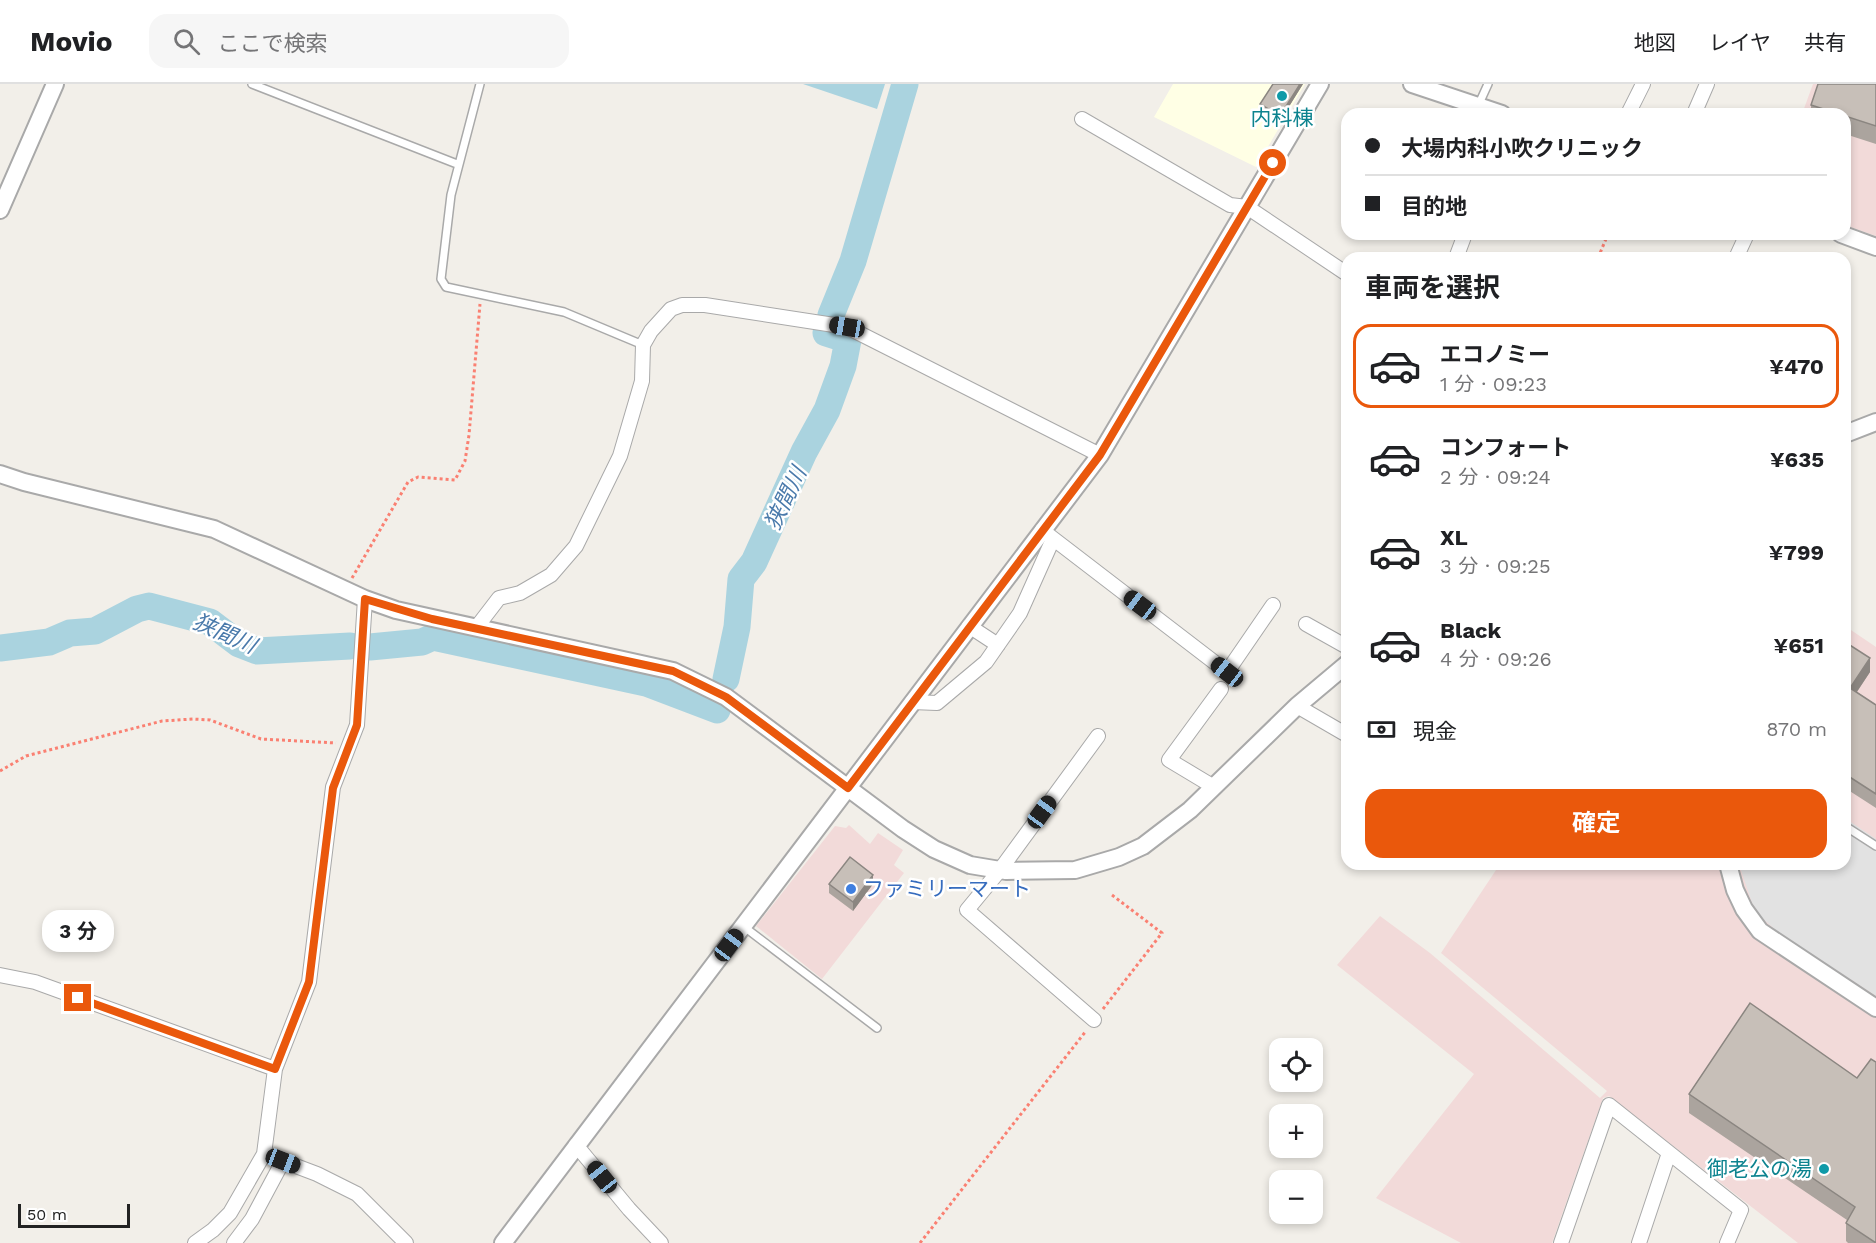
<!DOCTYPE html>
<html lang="ja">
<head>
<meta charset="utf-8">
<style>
	:root { --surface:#fff; --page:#f6f6f6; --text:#202124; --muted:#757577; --line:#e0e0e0; --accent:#ea580c }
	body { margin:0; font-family:"Work Sans","Noto Sans JP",sans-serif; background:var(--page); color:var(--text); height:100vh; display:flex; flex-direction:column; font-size:22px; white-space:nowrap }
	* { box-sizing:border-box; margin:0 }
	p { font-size:20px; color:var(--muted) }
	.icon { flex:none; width:33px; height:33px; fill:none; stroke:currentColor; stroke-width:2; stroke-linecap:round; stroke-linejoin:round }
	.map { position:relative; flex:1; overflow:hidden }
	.drawer { position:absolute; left:1341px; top:168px; width:510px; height:618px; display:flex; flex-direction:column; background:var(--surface); border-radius:18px; box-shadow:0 3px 9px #0003 }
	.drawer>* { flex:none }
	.banner { position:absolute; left:1341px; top:24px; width:510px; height:132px; border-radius:18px; box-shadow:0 3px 9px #0003; display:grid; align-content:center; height:132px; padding:0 24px; background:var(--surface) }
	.buttons { position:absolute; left:1269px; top:954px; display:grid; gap:12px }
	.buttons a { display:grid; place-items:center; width:54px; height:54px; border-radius:12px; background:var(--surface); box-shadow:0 3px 9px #0003; font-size:30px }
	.scale { position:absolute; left:18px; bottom:15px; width:112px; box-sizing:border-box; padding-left:6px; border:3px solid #222; border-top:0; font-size:16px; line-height:21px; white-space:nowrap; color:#222; -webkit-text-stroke:4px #fff; paint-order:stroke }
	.end { position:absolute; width:27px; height:27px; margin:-14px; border:8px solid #ea580c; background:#fff; box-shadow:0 0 0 3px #fff }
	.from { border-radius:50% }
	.bubble { position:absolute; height:42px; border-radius:18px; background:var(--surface); box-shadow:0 3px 9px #0003; font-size:20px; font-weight:700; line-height:42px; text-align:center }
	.car { position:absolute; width:18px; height:36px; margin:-18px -9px; border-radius:8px; box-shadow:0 0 4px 2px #0007; background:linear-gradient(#222 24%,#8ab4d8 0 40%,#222 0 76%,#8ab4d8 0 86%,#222 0) }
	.banner b { display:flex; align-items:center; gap:21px; height:57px; font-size:22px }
	.banner b+b { border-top:2px solid var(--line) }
	.banner i { width:15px; height:15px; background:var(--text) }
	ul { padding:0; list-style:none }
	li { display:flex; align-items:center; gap:18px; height:84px; margin:0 12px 9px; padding:0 12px; border:3px solid transparent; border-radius:18px }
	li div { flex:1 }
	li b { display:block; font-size:22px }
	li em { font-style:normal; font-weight:700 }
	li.selected { border-color:var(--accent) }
	li>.icon { width:54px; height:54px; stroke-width:1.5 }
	h2 { padding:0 24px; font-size:27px; line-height:72px }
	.pay { display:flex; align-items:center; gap:15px; height:66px; padding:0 24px; font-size:22px }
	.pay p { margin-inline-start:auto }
	.cta { display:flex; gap:12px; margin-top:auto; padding:12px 24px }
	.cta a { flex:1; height:69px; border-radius:18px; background:var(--accent); color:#fff; font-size:24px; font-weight:700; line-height:69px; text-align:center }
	header { display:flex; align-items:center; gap:36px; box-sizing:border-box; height:84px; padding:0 30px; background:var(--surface); border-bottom:2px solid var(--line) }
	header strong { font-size:28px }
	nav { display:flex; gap:33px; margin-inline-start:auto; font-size:21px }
	.search { width:420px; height:54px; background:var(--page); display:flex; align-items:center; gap:15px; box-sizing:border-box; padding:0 21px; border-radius:18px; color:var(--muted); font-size:22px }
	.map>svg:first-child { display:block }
	.commercial { fill:#f2dad9 }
	.education { fill:#ffffe5 }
	.parking { fill:#e2e2e2 }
	.water { fill:#aad3df }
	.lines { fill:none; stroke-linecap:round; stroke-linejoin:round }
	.river { stroke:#aad3df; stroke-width:27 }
	.service-casing { stroke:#a9a9a9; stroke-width:10 }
	.minor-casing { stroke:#a9a9a9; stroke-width:16 }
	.tertiary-casing { stroke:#a9a9a9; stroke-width:20 }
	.path { stroke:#fa8072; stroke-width:3; stroke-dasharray:3 3; stroke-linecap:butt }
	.service { stroke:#fff; stroke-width:7 }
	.minor { stroke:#fff; stroke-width:14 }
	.tertiary { stroke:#fff; stroke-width:16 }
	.wall { fill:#aba49e }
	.shaded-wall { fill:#8b8681 }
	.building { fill:#c7bfb8; stroke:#8b8681; stroke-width:1.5 }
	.route { stroke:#ea580c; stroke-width:8 }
	.culture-dot { fill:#0f9aa8; stroke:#fff; stroke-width:2 }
	.shop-dot { fill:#3f7fe0; stroke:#fff; stroke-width:2 }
	.labels { text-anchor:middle; stroke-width:5; stroke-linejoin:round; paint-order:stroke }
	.culture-label { font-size:21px; fill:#0d838f; stroke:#fff }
	.shop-label { font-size:21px; fill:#366cbe; stroke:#fff; text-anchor:start }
	.water-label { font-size:22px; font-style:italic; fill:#4a7aab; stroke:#fff }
</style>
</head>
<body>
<header>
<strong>Movio</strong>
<div class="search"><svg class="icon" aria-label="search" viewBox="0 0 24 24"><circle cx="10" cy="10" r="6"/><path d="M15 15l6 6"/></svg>ここで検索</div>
<nav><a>地図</a><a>レイヤ</a><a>共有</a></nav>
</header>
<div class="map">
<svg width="1876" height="1159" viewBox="0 0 1876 1159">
	<rect width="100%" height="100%" fill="#f2efe9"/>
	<!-- commercial -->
	<path class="commercial" d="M1813 0H1876V152L1845 141V30H1802Z
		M1845 542 1876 563V1159H1798L1609 1012 1603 1014 1552 1159H1461L1376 1114 1474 990 1337 881 1380 832 1430 869 1600 1014 1607 1007 1441 869 1500 780H1845Z
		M849 741 870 760 878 749 903 766 894 781 904 789 822 895 756 842 835 742 846 744Z"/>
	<!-- education -->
	<path class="education" d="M1173 0H1305L1256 83 1154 33Z"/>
	<!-- parking -->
	<path class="parking" d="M1845 734 1876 755V912L1779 849 1762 834 1752 819 1739 780H1845Z"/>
	<!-- water -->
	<path class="water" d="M803 0H885L877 25Z"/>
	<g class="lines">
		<!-- river -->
		<path class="river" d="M831 231 853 177 905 0
			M370 563 422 558 433 553 646 599 717 626 718 620
			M0 564 49 558 70 549 95 547 137 525 149 522 210 538 239 560 257 567 350 562
			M726 595 737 543 741 495 754 478 804 368 827 326 843 282 848 256 826 249 827 247"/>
		<defs>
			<path id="service" d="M252 0 457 80
				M480 0 451 111 441 195 446 203 564 228 643 261
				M1478 22 1488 0
				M1845 742 1876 762
				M743 842 877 944"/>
			<path id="minor" d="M1628 30 1643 0
				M1694 30 1707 0
				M1082 35 1230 121 1247 123 1347 190
				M1456 174 1465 150
				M1736 174 1747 150
				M1042 446 1227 588 1273 521
				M1306 540 1347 563
				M969 542 998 561
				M476 544 499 514 520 509 551 491 576 462 620 372 642 297 643 261 651 247 671 225 682 221H705L847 243 1100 371
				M912 618 937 619 986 578 1020 529 1053 455
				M1297 622 1347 651
				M1214 703 1169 676 1221 605
				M0 891 35 898 275 985
				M1094 936 967 826 1000 786 1098 652
				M576 1061 629 1125 661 1159
				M264 1070 317 1090 357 1110 406 1159
				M195 1159 213 1146 230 1129 264 1070 275 985 309 898 333 703 357 641 365 515
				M234 1159 252 1135 283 1077
				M1561 1159 1609 1021 1741 1126 1727 1159
				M1639 1159 1669 1069"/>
			<path id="tertiary" d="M1412 0 1502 30
				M0 126 55 0
				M1841 150 1876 163
				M1845 350 1876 338
				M0 390 24 398 214 445 365 515 396 526 673 587 726 613 903 745 934 765 970 781 1006 787 1075 786 1119 773 1143 762 1190 726 1297 622 1347 580
				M1728 780 1735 806 1744 825 1760 847 1876 924
				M503 1159 1100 371 1320 0"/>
		</defs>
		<!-- service casing -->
		<use href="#service" class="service-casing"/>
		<!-- minor casing -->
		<use href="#minor" class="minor-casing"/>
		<!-- tertiary casing -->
		<use href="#tertiary" class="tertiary-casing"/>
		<!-- path -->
		<path class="path" d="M1598 174 1608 150
			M352 494 408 398 418 393 455 396 465 377 469 351 480 220
			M0 687 26 672 162 637 193 635 210 636 261 655 336 659
			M1103 925 1162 849 1112 811
			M920 1159 1086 947"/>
		<!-- service -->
		<use href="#service" class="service"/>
		<!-- minor -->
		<use href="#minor" class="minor"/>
		<!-- tertiary -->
		<use href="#tertiary" class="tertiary"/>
	</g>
	<!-- wall -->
	<path class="wall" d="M1273 0H1303L1280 37 1260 25V20Z
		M1876 0V60L1845 50V30H1811V21Z
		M1845 558 1870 588 1857 608 1876 621V724L1845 704Z
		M829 800H873L853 827 829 809Z
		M1750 919 1876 1159H1848L1846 1157V1139L1847 1136 1689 1029V1010Z"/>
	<!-- shaded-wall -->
	<path class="shaded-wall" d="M1300 0H1303L1280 37V32Z
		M1870 574V588L1850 618V604Z
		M873 791V800L853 827V818Z"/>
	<!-- building -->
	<path class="building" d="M1273 0H1300L1280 32 1260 20Z
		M1818 0H1876V42L1845 32V30H1839L1811 21Z
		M1845 558 1870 574 1850 604 1876 621V710L1845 690Z
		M850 773 873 791 853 818 829 800Z
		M1750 919 1857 994 1871 975 1876 978V1159L1846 1139 1855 1123 1689 1010Z"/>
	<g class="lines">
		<!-- route -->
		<path class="route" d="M78 914 275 985 309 898 333 704 357 641 365 515 432 535 673 587 726 613 848 704 1100 371 1273 79"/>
	</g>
	<!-- markers -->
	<g class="culture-dot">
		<circle cx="1282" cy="12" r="6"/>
		<circle cx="1824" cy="1085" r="6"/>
	</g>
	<circle class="shop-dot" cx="851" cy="805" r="6"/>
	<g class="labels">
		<!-- culture labels -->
		<g class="culture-label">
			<text x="1282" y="41">内科棟</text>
			<text x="1812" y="1092" text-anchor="end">御老公の湯</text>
		</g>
		<!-- shop labels -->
		<g class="shop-label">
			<text x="863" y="812">ファミリーマート</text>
		</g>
		<!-- water labels -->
		<g class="water-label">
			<text transform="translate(785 414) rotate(-64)" y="8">狭間川</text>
			<text transform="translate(225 549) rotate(24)" y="8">狭間川</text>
		</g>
	</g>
</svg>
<div class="buttons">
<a><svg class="icon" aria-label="locate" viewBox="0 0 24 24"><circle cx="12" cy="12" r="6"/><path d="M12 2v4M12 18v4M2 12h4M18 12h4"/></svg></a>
<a>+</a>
<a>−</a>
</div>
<div class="scale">50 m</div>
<i class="end from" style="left:1273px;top:79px"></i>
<i class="end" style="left:78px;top:914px"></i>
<div class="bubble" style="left:42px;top:826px;width:72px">3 分</div>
<i class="car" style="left:847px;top:243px;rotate:280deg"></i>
<i class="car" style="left:1140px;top:521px;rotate:307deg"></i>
<i class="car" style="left:1227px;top:588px;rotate:308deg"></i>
<i class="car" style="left:1042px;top:728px;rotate:36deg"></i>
<i class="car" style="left:729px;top:861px;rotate:37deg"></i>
<i class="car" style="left:283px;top:1077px;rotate:111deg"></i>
<i class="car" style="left:602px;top:1093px;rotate:321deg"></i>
<div class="banner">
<b><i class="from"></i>大場内科小吹クリニック</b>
<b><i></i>目的地</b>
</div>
<section class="drawer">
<h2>車両を選択</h2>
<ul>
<li class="selected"><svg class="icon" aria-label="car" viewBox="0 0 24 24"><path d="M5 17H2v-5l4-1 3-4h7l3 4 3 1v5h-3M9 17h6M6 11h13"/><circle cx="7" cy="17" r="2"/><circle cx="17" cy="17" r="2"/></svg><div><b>エコノミー</b><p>1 分 · 09:23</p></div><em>¥470</em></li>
<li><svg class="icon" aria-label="car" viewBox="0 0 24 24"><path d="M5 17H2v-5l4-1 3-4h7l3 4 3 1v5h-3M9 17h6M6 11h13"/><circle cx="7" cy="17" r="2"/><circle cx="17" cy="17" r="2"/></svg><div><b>コンフォート</b><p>2 分 · 09:24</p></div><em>¥635</em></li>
<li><svg class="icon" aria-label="car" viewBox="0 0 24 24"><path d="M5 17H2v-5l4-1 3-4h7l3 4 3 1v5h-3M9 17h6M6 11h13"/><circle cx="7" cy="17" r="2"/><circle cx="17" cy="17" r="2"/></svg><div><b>XL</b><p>3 分 · 09:25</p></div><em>¥799</em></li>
<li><svg class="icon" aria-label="car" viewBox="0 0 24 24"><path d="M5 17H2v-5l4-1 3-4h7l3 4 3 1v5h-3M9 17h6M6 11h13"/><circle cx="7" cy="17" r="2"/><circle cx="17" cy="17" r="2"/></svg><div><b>Black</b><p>4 分 · 09:26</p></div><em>¥651</em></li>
</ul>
<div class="pay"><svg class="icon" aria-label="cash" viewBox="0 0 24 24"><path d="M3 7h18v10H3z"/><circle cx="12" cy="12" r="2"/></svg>現金<p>870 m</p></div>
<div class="cta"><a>確定</a></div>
</section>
</div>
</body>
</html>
